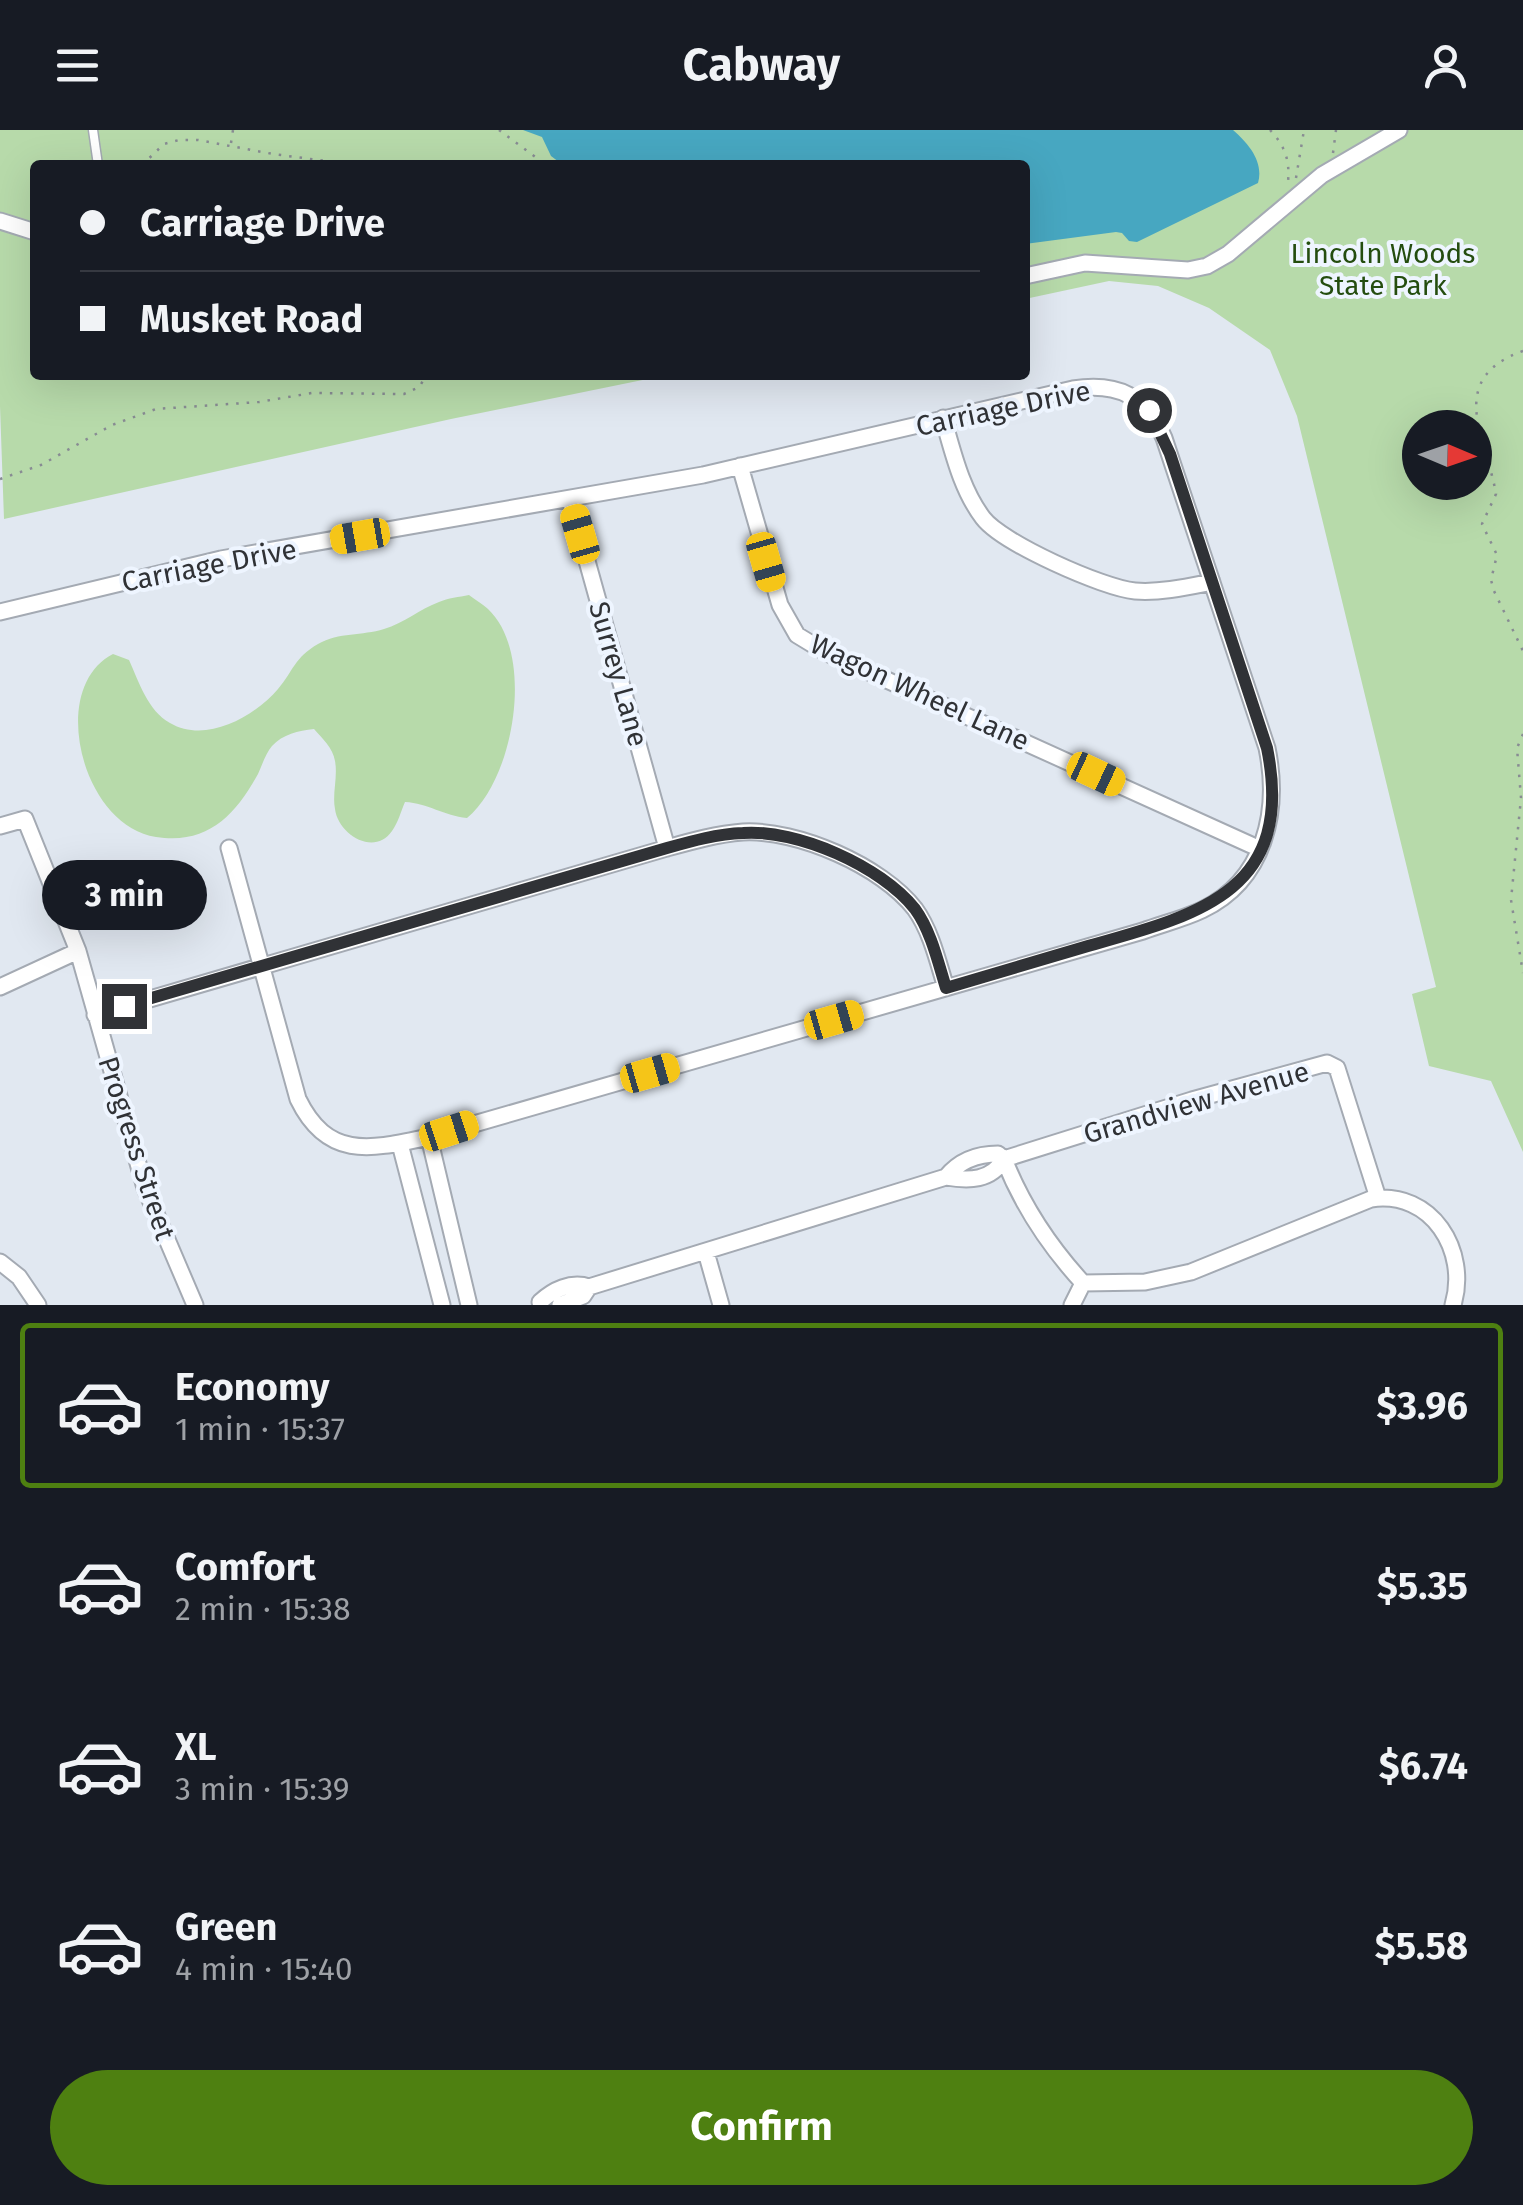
<!DOCTYPE html>
<html lang="en">
<head>
<meta charset="utf-8">
<style>
	:root { --surface:#171b24; --page:#20242c; --text:#f1f3f6; --muted:#9ea1a6; --line:#363941; --accent:#4e8011 }
	body { margin:0; font-family:"Fira Sans",sans-serif; background:var(--page); color:var(--text); height:100vh; display:flex; flex-direction:column; font-size:38px; white-space:nowrap }
	* { box-sizing:border-box; margin:0 }
	p { font-size:32px; color:var(--muted) }
	.icon { flex:none; width:55px; height:55px; fill:none; stroke:currentColor; stroke-width:2; stroke-linecap:round; stroke-linejoin:round }
	.map { position:relative; height:1175px; overflow:hidden }
	.drawer { display:flex; flex-direction:column; background:var(--surface); flex:1 }
	.drawer>* { flex:none }
	.guide { position:absolute; left:30px; top:30px; width:1000px; height:220px; border-radius:10px; box-shadow:0 10px 40px #0002; display:grid; align-content:center; height:220px; padding:0 50px; background:var(--surface) }
	.needle { width:65px; rotate:92deg }
	.buttons { position:absolute; left:1402px; top:280px; display:grid; gap:20px }
	.buttons a { display:grid; place-items:center; width:90px; height:90px; border-radius:50%; background:var(--surface); box-shadow:0 10px 40px #0002; font-size:50px }
	.end { position:absolute; width:45px; height:45px; margin:-22px; border:12px solid #303236; background:#fff; box-shadow:0 0 0 5px #fff }
	.from { border-radius:50% }
	.bubble { position:absolute; height:70px; border-radius:35px; background:var(--surface); box-shadow:0 10px 40px #0002; font-size:32px; font-weight:700; line-height:70px; text-align:center }
	.car { position:absolute; width:30px; height:60px; margin:-30px -15px; border-radius:12px; box-shadow:0 0 8px 2px #0007; background:linear-gradient(#f5c518 24%,#345 0 40%,#f5c518 0 76%,#345 0 86%,#f5c518 0) }
	.guide b { display:flex; align-items:center; gap:35px; height:95px; font-size:38px }
	.guide b+b { border-top:2px solid var(--line) }
	.guide i { width:25px; height:25px; background:var(--text) }
	ul { padding:18px 0 0; list-style:none }
	li { display:flex; align-items:center; gap:30px; height:165px; margin:0 20px 15px; padding:0 30px; border:5px solid transparent; border-radius:10px }
	li div { flex:1 }
	li b { display:block; font-size:38px }
	li em { font-style:normal; font-weight:700 }
	li.selected { border-color:var(--accent) }
	li>.icon { width:90px; height:90px; stroke-width:1.5 }
	.action { display:flex; gap:20px; margin-top:auto; padding:20px 50px }
	.action a { flex:1; height:115px; border-radius:60px; background:var(--accent); color:#fff; font-size:40px; font-weight:700; line-height:115px; text-align:center }
	header { display:flex; justify-content:space-between; align-items:center; height:130px; padding:0 50px; background:var(--surface); font-size:45px; font-weight:700 }
	.map>svg:first-child { display:block }
	.green { fill:#b7daaa; fill-rule:evenodd }
	.water { fill:#47a7c1 }
	.lines { fill:none; stroke-linecap:round; stroke-linejoin:round }
	.service-casing { stroke:#a4aab3; stroke-width:11 }
	.minor-casing { stroke:#a4aab3; stroke-width:19 }
	.path { stroke:#888c93; stroke-width:2.5; stroke-dasharray:2.5 8; stroke-linecap:butt }
	.service { stroke:#fff; stroke-width:8 }
	.minor { stroke:#fff; stroke-width:15 }
	.route { stroke:#303236; stroke-width:12 }
	.labels { text-anchor:middle; stroke-width:8; stroke-linejoin:round; paint-order:stroke }
	.park-label { font-size:28px; fill:#244d0f; stroke:#eef5ff }
	.street-label { font-size:28px; fill:#303236; stroke:#eef5ff }
</style>
</head>
<body>
<header><svg class="icon" aria-label="menu" viewBox="0 0 24 24"><path d="M4 6h16M4 12h16M4 18h16"/></svg>Cabway<svg class="icon" aria-label="person" viewBox="0 0 24 24"><circle cx="12" cy="8" r="4"/><path d="M4 21q1-7 8-7t8 7"/></svg></header>
<div class="map">
<svg width="1523" height="1175" viewBox="0 0 1523 1175">
	<rect width="100%" height="100%" fill="#e1e8f1"/>
	<!-- green -->
	<path class="green" d="M0 0H1523V1022L1491 951 1429 936 1412 864 1436 857 1297 286 1270 220 1209 178 1158 156 1109 151 1025 169V35H35V245H667L451 289 4 389 0 276ZM1420 298H1475V352H1420Z
		M469 465C475 470 483 474 488 479 536 524 514 650 467 688 444 686 428 673 405 672 401 681 398 693 392 701 374 727 338 704 335 679 332 664 338 647 335 631 333 618 322 608 314 599 298 601 283 604 272 616 266 623 262 635 258 644 235 686 207 715 156 707 82 696 47 558 113 524L129 530C139 552 148 581 170 593 206 614 254 587 278 559 294 540 294 528 318 514 339 502 362 506 384 499 404 493 420 479 439 472 448 468 459 467 469 465Z"/>
	<!-- water -->
	<path class="water" d="M523 0H1233C1249 14 1264 32 1258 53L1137 112 1129 111 1122 103 1116 102 1025 114V35H590L585 31 563 35 551 26 542 7Z"/>
	<g class="lines">
		<defs>
			<path id="service" d="M93 0 98 35"/>
			<path id="minor" d="M0 91 35 102
				M1025 146 1085 133 1188 140 1207 136 1228 124 1322 45 1399 0
				M943 288C953 322 961 359 983 388 1002 413 1103 458 1135 461 1160 463 1187 457 1212 452
				M740 336 780 475 797 505 825 522 1260 719
				M570 370 667 718
				M0 482 221 429 703 345 1073 259C1118 252 1146 266 1164 308L1267 618C1280 681 1265 750 1202 780 1183 789 1162 794 1143 801L429 1007C372 1019 328 1031 298 969L229 718
				M0 696 25 689 78 821 145 1058 195 1175
				M0 857 78 821
				M95 885 667 718C692 711 717 704 743 702 797 699 882 736 915 779 931 801 938 832 946 858
				M429 1007 469 1175
				M400 1014 442 1175
				M1004 1029C1022 1075 1050 1117 1083 1153
				M946 1047C959 1031 978 1024 998 1024L1004 1029
				M706 1122 721 1175
				M0 1132 19 1147 38 1175
				M1083 1153 1145 1152 1191 1142 1371 1069C1432 1060 1469 1121 1453 1175
				M540 1172C553 1160 571 1151 589 1157L946 1047C969 1051 991 1051 1004 1029L1192 970 1327 933 1337 938 1378 1068
				M560 1175 583 1166 589 1157
				M1072 1175 1083 1153"/>
		</defs>
		<!-- service casing -->
		<use href="#service" class="service-casing"/>
		<!-- minor casing -->
		<use href="#minor" class="minor-casing"/>
		<!-- path -->
		<path class="path" d="M499 0 546 35
			M1270 0C1285 16 1290 30 1288 52
			M231 13 233 0
			M1333 23 1336 0
			M142 35 164 14 179 10H198L273 24 356 35
			M1296 48 1304 0
			M1523 221C1444 249 1487 309 1496 364L1482 394 1497 425 1491 450 1494 461 1523 521
			M0 349 41 335 112 295 156 279 259 272 312 263 404 264 419 257 427 245
			M1523 604 1517 618 1521 668 1511 770 1523 843"/>
		<!-- service -->
		<use href="#service" class="service"/>
		<!-- minor -->
		<use href="#minor" class="minor"/>
	</g>
	<g class="lines">
		<!-- route -->
		<path class="route" d="M124 876 667 718C692 711 717 704 743 703 797 699 881 736 915 779 931 801 938 832 946 858 993 844 1040 830 1088 816 1199 785 1296 761 1267 618L1170 324 1149 280"/>
	</g>
	<g class="labels">
		<!-- park labels -->
		<g class="park-label">
			<text x="1383" y="133">Lincoln Woods<tspan x="1383" dy="32">State Park</tspan></text>
		</g>
		<!-- street labels -->
		<g class="street-label">
			<text transform="translate(1003 278) rotate(-12)" y="10">Carriage Drive</text>
			<text transform="translate(209 435) rotate(-11)" y="10">Carriage Drive</text>
			<text transform="translate(619 544) rotate(74)" y="10">Surrey Lane</text>
			<text transform="translate(920 562) rotate(25)" y="10">Wagon Wheel Lane</text>
			<text transform="translate(1196 972) rotate(-16)" y="10">Grandview Avenue</text>
			<text transform="translate(137 1018) rotate(72)" y="10">Progress Street</text>
		</g>
	</g>
</svg>
<div class="buttons">
<a><svg class="needle" viewBox="-14 -14 28 28"><path d="M0-13l5 13h-10z" fill="#e53935"/><path d="M0 13l5-13h-10z" fill="#9ea1a6"/></svg></a>
</div>
<i class="end from" style="left:1149px;top:280px"></i>
<i class="end" style="left:124px;top:876px"></i>
<div class="bubble" style="left:42px;top:730px;width:165px">3 min</div>
<i class="car" style="left:580px;top:404px;rotate:344deg"></i>
<i class="car" style="left:360px;top:406px;rotate:260deg"></i>
<i class="car" style="left:766px;top:432px;rotate:164deg"></i>
<i class="car" style="left:1096px;top:644px;rotate:115deg"></i>
<i class="car" style="left:834px;top:890px;rotate:74deg"></i>
<i class="car" style="left:650px;top:943px;rotate:74deg"></i>
<i class="car" style="left:449px;top:1001px;rotate:72deg"></i>
<div class="guide">
<b><i class="from"></i>Carriage Drive</b>
<b><i></i>Musket Road</b>
</div>
</div>
<section class="drawer">
<ul>
<li class="selected"><svg class="icon" aria-label="car" viewBox="0 0 24 24"><path d="M5 17H2v-5l4-1 3-4h7l3 4 3 1v5h-3M9 17h6M6 11h13"/><circle cx="7" cy="17" r="2"/><circle cx="17" cy="17" r="2"/></svg><div><b>Economy</b><p>1 min · 15:37</p></div><em>$3.96</em></li>
<li><svg class="icon" aria-label="car" viewBox="0 0 24 24"><path d="M5 17H2v-5l4-1 3-4h7l3 4 3 1v5h-3M9 17h6M6 11h13"/><circle cx="7" cy="17" r="2"/><circle cx="17" cy="17" r="2"/></svg><div><b>Comfort</b><p>2 min · 15:38</p></div><em>$5.35</em></li>
<li><svg class="icon" aria-label="car" viewBox="0 0 24 24"><path d="M5 17H2v-5l4-1 3-4h7l3 4 3 1v5h-3M9 17h6M6 11h13"/><circle cx="7" cy="17" r="2"/><circle cx="17" cy="17" r="2"/></svg><div><b>XL</b><p>3 min · 15:39</p></div><em>$6.74</em></li>
<li><svg class="icon" aria-label="car" viewBox="0 0 24 24"><path d="M5 17H2v-5l4-1 3-4h7l3 4 3 1v5h-3M9 17h6M6 11h13"/><circle cx="7" cy="17" r="2"/><circle cx="17" cy="17" r="2"/></svg><div><b>Green</b><p>4 min · 15:40</p></div><em>$5.58</em></li>
</ul>
<div class="action"><a>Confirm</a></div>
</section>
</body>
</html>
